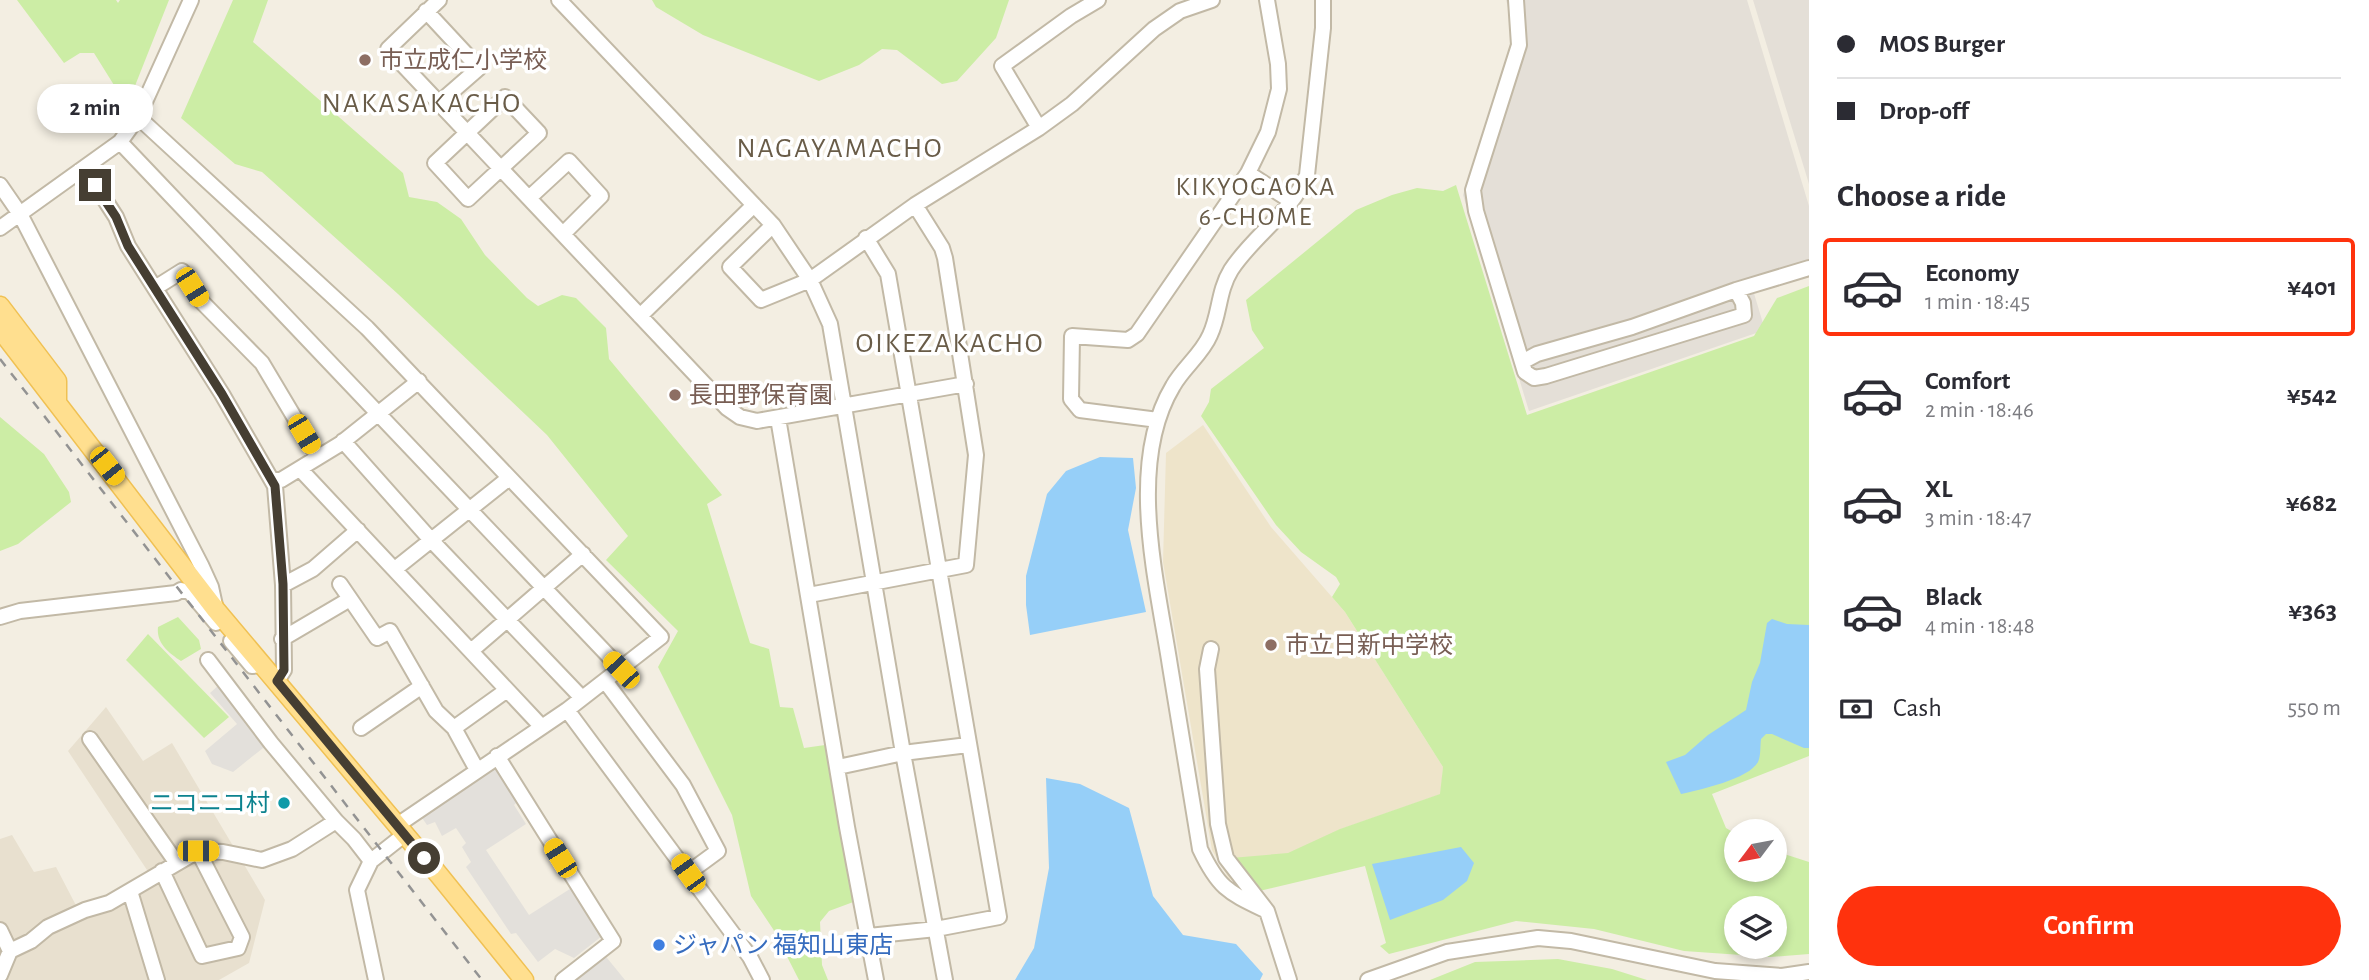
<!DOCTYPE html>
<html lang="en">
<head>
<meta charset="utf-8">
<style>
	:root { --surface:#fff; --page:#f7f7f7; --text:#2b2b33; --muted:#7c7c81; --line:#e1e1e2; --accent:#ff320d }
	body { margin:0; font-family:"Alegreya Sans","Noto Sans JP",sans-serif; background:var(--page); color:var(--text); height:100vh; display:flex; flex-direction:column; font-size:26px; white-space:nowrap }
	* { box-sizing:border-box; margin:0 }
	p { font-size:23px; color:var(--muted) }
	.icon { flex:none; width:38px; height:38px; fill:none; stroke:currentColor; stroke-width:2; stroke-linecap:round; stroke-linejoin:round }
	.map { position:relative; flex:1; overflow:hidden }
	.details { display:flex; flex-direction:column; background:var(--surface); width:560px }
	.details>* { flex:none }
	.top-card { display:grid; align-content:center; height:154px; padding:0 28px; background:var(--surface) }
	.needle { width:46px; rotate:238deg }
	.controls { position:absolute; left:1724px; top:819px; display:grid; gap:14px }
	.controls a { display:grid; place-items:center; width:63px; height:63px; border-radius:50%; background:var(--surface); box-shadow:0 4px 10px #0003; font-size:35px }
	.end { position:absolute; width:32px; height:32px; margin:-16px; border:9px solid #453e32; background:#fff; box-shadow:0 0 0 4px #fff }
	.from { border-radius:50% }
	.bubble { position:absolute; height:49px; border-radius:24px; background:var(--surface); box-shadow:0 4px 10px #0003; font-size:23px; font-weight:600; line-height:49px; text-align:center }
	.car { position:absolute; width:21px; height:42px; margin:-21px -10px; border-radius:9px; box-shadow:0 0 5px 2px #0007; background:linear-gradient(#f5c518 24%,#345 0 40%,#f5c518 0 76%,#345 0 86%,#f5c518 0) }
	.top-card b { display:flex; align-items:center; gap:24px; height:66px; font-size:26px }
	.top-card b+b { border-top:2px solid var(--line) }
	.top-card i { width:18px; height:18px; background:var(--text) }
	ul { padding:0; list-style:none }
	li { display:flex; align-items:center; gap:21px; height:98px; margin:0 14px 10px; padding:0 14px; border:4px solid transparent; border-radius:7px }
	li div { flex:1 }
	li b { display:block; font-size:26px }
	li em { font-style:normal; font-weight:600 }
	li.active { border-color:var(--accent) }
	li>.icon { width:63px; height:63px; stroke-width:1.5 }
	h2 { padding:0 28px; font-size:32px; line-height:84px }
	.pay { display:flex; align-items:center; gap:18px; height:77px; padding:0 28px; font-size:26px }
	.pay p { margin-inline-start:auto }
	.button { display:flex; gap:14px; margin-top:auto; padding:14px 28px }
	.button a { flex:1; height:80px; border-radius:42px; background:var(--accent); color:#fff; font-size:28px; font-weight:600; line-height:80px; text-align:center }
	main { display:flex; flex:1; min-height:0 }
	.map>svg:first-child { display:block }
	.residential { fill:#e8e0cf }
	.industrial { fill:#e4dfd7 }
	.education { fill:#eee4ca }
	.green { fill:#cceda5; fill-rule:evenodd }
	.parking { fill:#e3e0db }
	.water { fill:#96cff8 }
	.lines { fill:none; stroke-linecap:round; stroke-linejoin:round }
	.minor-casing { stroke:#c2b9a6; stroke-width:18 }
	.major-casing { stroke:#f0c153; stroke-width:21 }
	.minor { stroke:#fff; stroke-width:14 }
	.major { stroke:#ffdf8f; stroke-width:18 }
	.rail { stroke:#939393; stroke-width:2.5; stroke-dasharray:9 9; stroke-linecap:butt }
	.route { stroke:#453e32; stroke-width:9 }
	.education-dot { fill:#8d6e63; stroke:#fff; stroke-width:2.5 }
	.culture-dot { fill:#0f9aa8; stroke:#fff; stroke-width:2.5 }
	.shop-dot { fill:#3f7fe0; stroke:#fff; stroke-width:2.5 }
	.labels { text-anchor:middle; stroke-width:7; stroke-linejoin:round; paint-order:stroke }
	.education-label { font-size:24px; fill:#785e54; stroke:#fff; text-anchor:start }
	.culture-label { font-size:24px; fill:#0d838f; stroke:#fff; text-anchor:end }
	.shop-label { font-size:24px; fill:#366cbe; stroke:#fff; text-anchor:start }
	.neighbourhood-label { font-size:26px; letter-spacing:2px; fill:#695c48; stroke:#fff }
	.quarter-label { font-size:28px; letter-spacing:2px; fill:#695c48; stroke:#fff }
</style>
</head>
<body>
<main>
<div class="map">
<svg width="1809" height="980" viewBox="0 0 1809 980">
	<rect width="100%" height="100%" fill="#f3eee2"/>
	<!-- residential -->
	<path class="residential" d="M106 707 143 761 172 743 265 900 249 963 219 980H0V839L12 835 34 872 56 867 81 915 151 876 68 751Z"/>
	<!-- industrial -->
	<path class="industrial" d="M1506 0H1747L1809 206V270L1753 290 1765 330 1529 411 1463 195 1515 33Z
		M1753 0H1809V184Z"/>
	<!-- education -->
	<path class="education" d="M1203 425 1271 527 1345 612 1443 767 1441 794 1341 829 1265 888 1229 879 1212 850 1163 562 1166 453Z"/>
	<!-- green -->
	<path class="green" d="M17 0H116L118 3 120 0H169L127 106 94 53H80L64 63Z
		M233 0H268L253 42 403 173 409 197 437 202 461 219 485 255 527 298 538 306 562 295 576 298 606 328 609 359 722 495 707 504 750 643 769 649 780 707 793 708 804 748 825 745 856 901 829 911 820 922 822 965 828 980H799L773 929 751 896 732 815 658 667 678 631 606 560 628 536 547 435 398 294 262 172 235 164 181 118Z
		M652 0H1009L996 38 957 81 942 84 897 50 882 49 859 65 819 81 703 35 656 7Z
		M1456 185 1527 415 1754 336 1777 298 1809 286V756L1712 794 1726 828 1736 834V870H1774L1775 851 1809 862V954L1770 957 1684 951 1594 929 1516 921 1389 954 1380 946 1386 943 1365 866 1255 892 1231 858 1288 853 1340 829 1440 794 1443 767 1345 612 1332 597 1340 584 1336 577 1301 552 1276 525 1201 416 1209 402 1211 389 1264 348 1252 330 1246 300 1356 210 1392 195 1417 188 1443 191ZM1736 908H1774V947H1736Z
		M0 417 44 454 69 492 71 502 18 544 0 551Z
		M178 617 199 640 201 649 181 661C169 653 156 643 158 627Z
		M148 634 229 717 204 738 126 660Z
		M1558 959 1612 969 1647 980H1430L1475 962Z"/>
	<!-- parking -->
	<path class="parking" d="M220 684 268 744 233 772 212 764 205 751 237 724 210 693Z
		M494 761 519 800 514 805 526 824 486 850 529 915 573 887 602 928V936L574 958 555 949 538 962 516 933 511 934 466 867 471 862 462 847 466 843 456 828 442 836 435 822 427 825 418 812Z
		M603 953 625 980H567Z"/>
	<!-- water -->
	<path class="water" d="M1100 457 1133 458 1136 488 1128 530 1146 612 1030 635 1026 605V576L1047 494 1066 471Z
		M1772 619 1787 624 1809 625V748H1804L1772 734H1766L1761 739C1760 746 1761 756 1758 762 1749 779 1699 790 1681 794L1666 762 1685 755 1708 735 1746 710 1752 682 1760 663 1767 623Z
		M1046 778 1080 784 1129 808 1153 896 1183 935 1236 944 1263 974 1260 980H1015L1034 948 1049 868Z
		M1461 847 1474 863 1467 881 1443 900 1390 920 1372 864Z"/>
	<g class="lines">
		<defs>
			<path id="minor" d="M439 0 388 49 727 408 740 417 757 421 966 384
				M559 0 773 225 810 280 830 324 903 753 945 980
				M1516 0 1519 45 1473 190 1476 211 1525 372 1534 378 1546 376 1744 315 1743 303 1736 290
				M426 11 479 68 440 102
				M505 97 539 133 468 199 435 163Z
				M138 117 367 328 661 637 567 710 396 826
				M1039 128 1002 66 1071 16 1098 0
				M120 142 621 669
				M85 169 116 217 128 246 222 394 275 486 283 585 284 670 277 681
				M1248 173 1291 201
				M0 185 20 214 201 565 211 587 216 610
				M529 198 569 161 601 196 563 234
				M773 225 730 267 761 300 810 280 915 205 1039 128 1072 104 1154 29 1180 11 1212 0
				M0 228 120 142 138 117 191 0
				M866 238 888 274 999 917 936 929 869 936
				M155 288 182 271 202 302 262 363 318 457
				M640 316 754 205
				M1522 362 1537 354 1632 327 1736 290 1809 268
				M778 418 847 827 876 980
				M1158 420 1080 410 1071 399 1072 336 1128 340 1137 334 1248 173 1268 132 1279 89 1278 64 1267 0
				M343 441 431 540 582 698
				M300 469 541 726
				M273 480H281L340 444 419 381
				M395 569 509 478
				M340 584 377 638 390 631 436 711 454 728
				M283 585 313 569 358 530
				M809 595 966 565 976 455 945 258 942 248 915 205
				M0 617 20 611 176 593 181 590 190 592 216 623
				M282 639 350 599
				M231 641 252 666 263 665
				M1211 649 1207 669 1218 824 1226 858 1267 911 1289 980
				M471 651 583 554
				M208 660 271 743 336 821
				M605 681 683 785 718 851 688 873
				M567 710 750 957 762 980
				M361 728 422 686
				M90 739 176 862
				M497 756 613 941 563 980
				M838 767 903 753 968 745
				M477 770 454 728 507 690
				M162 871 202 956 238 948 242 937 198 851
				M130 891 157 980
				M1267 911C1228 892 1219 889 1200 849 1190 788 1180 727 1170 666 1157 582 1126 464 1173 386 1183 368 1202 354 1210 335 1220 314 1218 291 1231 270 1253 236 1291 213 1307 175L1323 28V0
				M0 930 10 951 0 975
				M10 951 31 941 48 927 85 910 109 903 198 851 223 852 262 860 292 849 336 821 354 839 371 861
				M376 980 357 890 371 861 404 835
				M1368 980 1447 952 1538 938 1571 941 1715 971 1782 976 1809 972"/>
			<path id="major" d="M0 306 57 381V402
				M0 329 216 610 439 875 524 980"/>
		</defs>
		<!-- minor casing -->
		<use href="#minor" class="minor-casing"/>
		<!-- major casing -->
		<use href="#major" class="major-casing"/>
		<!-- minor -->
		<use href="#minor" class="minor"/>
		<!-- major -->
		<use href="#major" class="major"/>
		<!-- rail -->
		<path class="rail" d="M0 359 482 980"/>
	</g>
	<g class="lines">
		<!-- route -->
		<path class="route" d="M95 185 116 217 128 246 222 394 275 486 283 584 284 670 277 681 424 858"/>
	</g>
	<!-- markers -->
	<g class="education-dot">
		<circle cx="365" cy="60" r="7"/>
		<circle cx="675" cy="395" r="7"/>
		<circle cx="1271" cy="645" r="7"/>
	</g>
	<circle class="culture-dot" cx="284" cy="803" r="7"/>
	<circle class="shop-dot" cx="659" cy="945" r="7"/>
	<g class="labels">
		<!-- education labels -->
		<g class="education-label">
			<text x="379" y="68">市立成仁小学校</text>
			<text x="689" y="403">長田野保育園</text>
			<text x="1285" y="653">市立日新中学校</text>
		</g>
		<!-- culture labels -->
		<g class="culture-label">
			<text x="270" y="811">ニコニコ村</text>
		</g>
		<!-- shop labels -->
		<g class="shop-label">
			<text x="673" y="953">ジャパン 福知山東店</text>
		</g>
		<!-- neighbourhood labels -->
		<g class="neighbourhood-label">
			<text x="1256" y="195">KIKYOGAOKA<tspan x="1256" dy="30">6-CHOME</tspan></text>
		</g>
		<!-- quarter labels -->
		<g class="quarter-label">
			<text x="422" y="112">NAKASAKACHO</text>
			<text x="840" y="157">NAGAYAMACHO</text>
			<text x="950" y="352">OIKEZAKACHO</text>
		</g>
	</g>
</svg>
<div class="controls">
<a><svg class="needle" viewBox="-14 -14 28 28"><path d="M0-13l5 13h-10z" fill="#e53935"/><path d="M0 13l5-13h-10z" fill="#7c7c81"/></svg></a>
<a><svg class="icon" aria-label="layers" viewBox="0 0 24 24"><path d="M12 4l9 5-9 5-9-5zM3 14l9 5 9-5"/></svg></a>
</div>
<i class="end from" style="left:424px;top:858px"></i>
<i class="end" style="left:95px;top:185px"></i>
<div class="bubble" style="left:37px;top:84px;width:116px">2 min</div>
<i class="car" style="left:192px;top:287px;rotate:148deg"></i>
<i class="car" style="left:304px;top:434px;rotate:149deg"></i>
<i class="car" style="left:107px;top:466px;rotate:142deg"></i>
<i class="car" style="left:621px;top:670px;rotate:316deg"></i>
<i class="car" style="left:198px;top:851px;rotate:90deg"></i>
<i class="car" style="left:560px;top:858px;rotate:328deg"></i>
<i class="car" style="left:688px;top:873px;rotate:324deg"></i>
</div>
<section class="details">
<div class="top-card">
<b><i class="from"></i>MOS Burger</b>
<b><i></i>Drop-off</b>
</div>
<h2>Choose a ride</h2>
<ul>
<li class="active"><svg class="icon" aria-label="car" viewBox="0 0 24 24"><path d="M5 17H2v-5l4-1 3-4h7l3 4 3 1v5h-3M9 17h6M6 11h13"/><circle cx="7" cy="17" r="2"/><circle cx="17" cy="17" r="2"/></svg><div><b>Economy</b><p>1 min · 18:45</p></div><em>¥401</em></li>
<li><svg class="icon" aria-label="car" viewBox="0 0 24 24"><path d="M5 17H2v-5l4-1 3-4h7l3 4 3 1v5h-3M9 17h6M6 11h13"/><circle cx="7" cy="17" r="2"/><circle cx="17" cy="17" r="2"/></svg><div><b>Comfort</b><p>2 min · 18:46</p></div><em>¥542</em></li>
<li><svg class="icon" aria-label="car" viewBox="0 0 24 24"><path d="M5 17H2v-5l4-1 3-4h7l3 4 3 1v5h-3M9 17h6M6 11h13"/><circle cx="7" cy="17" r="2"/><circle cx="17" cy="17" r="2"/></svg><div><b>XL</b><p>3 min · 18:47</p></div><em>¥682</em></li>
<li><svg class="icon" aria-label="car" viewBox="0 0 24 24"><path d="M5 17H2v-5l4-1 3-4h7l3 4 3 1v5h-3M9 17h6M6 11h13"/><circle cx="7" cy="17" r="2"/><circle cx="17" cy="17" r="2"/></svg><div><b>Black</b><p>4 min · 18:48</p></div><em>¥363</em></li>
</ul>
<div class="pay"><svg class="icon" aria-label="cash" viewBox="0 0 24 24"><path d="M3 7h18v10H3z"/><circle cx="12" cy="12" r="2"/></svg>Cash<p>550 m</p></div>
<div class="button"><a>Confirm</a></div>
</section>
</main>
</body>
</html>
